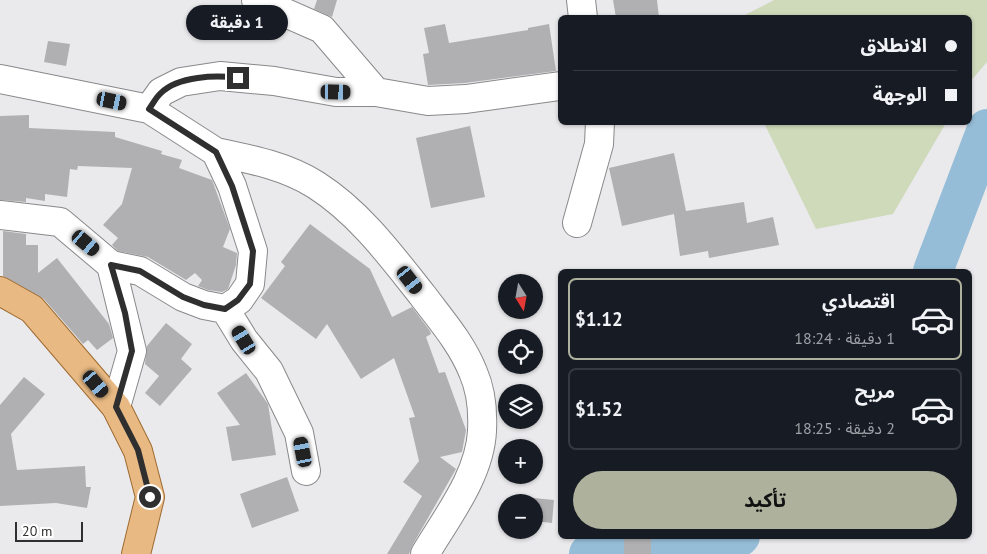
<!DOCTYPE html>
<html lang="ar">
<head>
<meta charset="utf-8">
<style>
	:root { --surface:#171b24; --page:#20242c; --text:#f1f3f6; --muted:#9ea1a6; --line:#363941; --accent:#aeb19c }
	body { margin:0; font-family:"PT Sans","Noto Sans Arabic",sans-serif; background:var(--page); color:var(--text); direction:rtl; height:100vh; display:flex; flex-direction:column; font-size:19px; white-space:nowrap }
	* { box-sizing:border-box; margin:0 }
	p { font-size:16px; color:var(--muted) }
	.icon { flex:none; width:28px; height:28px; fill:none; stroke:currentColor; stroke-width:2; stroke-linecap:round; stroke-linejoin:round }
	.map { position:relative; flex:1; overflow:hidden; direction:ltr }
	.details { position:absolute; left:558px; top:269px; width:414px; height:270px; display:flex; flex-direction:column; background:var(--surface); border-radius:8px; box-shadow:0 1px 4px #0004; direction:rtl }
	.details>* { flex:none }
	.guide { position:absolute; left:558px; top:15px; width:414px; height:110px; border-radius:8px; box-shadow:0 1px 4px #0004; direction:rtl; display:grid; align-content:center; height:110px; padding:0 15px; background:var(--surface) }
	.needle { width:32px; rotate:169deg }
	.controls { position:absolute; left:498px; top:274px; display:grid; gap:10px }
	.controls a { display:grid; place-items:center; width:45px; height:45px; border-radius:50%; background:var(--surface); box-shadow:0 1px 4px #0004; font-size:25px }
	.scale { position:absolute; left:15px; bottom:12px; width:68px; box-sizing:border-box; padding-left:5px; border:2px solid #2f2f30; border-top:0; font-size:14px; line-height:18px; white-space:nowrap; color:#2f2f30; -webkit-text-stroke:4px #fff; paint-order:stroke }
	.end { position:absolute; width:22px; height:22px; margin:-11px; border:6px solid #2f2f30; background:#fff; box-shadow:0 0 0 2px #fff }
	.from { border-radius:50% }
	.bubble { position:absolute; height:35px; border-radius:18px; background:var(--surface); box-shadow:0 1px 4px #0004; font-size:16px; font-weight:700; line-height:35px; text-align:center; direction:rtl }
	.car { position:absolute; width:15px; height:30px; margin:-15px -8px; border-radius:6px; box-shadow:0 0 4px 1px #0007; background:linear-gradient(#222 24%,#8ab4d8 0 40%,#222 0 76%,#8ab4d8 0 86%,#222 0) }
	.guide b { display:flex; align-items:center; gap:18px; height:48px; font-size:19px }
	.guide b+b { border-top:1px solid var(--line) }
	.guide i { width:12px; height:12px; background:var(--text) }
	ul { padding:9px 0 0; list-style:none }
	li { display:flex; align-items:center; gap:15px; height:82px; margin:0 10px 8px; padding:0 5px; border:2px solid var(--line); border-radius:8px }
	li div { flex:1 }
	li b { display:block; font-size:19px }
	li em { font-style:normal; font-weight:700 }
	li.current { border-color:var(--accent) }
	li>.icon { width:45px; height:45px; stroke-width:1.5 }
	.button { display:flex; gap:10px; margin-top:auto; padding:10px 15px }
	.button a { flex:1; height:58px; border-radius:30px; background:var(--accent); color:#111; font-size:20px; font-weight:700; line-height:58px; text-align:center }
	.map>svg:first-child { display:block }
	.green { fill:#cfdabb }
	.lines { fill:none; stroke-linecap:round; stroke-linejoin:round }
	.river { stroke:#95bdd7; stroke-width:40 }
	.building { fill:#b0b0b2 }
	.street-casing { stroke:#88898a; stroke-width:30 }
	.primary-casing { stroke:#9e6b31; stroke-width:30 }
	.street { stroke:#fff; stroke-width:28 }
	.primary { stroke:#e8b983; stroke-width:28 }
	.route { stroke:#2f2f30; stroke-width:6 }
</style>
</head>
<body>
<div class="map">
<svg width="987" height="554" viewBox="0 0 987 554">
	<rect width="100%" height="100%" fill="#eaeaec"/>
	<!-- green -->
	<path class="green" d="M774 0H987V62L969 83V18L741 17Z
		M764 123H946L893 214 816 229Z"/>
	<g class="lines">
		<!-- river -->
		<path class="river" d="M933 271 987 129
			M589 554 606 537 719 552 740 536"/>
	</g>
	<!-- building -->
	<path class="building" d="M317 0H337L332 17 314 9Z
		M613 0H657L659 18H616Z
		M445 24 449 43 528 30V28L549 24 556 71 465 83 428 85 423 54 429 53 424 28Z
		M48 41 70 44 66 66 44 62Z
		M29 115V128L115 132V137L162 151 161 154 182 160 179 168 212 180 230 229 223 247 237 253 236 265 228 289 222 292 208 290 198 286 202 280 195 273 186 280 148 257 118 251 112 245 118 238 103 225 122 204 132 168 78 166 77 170 70 169 67 197 45 194V201L26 198V202L0 200V116Z
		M470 126 485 197 431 208 416 138Z
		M674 153 686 211 744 202 747 223 773 217 779 245 709 258 708 251 680 256 674 214 622 226 609 168Z
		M310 224 370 269 392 317 412 307 430 331 431 334 426 337 439 373 445 372 466 430 462 452 440 457 456 469 412 546 409 554H387L422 496 403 482 419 461 409 418 415 417 394 358 361 379 327 324 316 339 261 298 285 266 281 262Z
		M3 231 26 234V245H38V273L57 258 109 324 113 338 97 350 88 340 83 344 44 299 3 276Z
		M166 323 192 344 181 359 192 369 160 406 145 393 159 376 145 364 147 346Z
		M246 373 268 404 276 455 232 461 226 427 240 425 217 393Z
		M24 377 45 394 11 434 17 470 85 466 86 487H91L87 508 56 503 0 506V405Z
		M287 477 299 511 252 528 240 494Z
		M534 498 554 500 552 523 534 521Z
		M624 536H651V554H624Z"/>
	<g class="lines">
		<defs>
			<path id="street" d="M256 0 322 29 376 92
				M581 0 583 18
				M0 79 149 109 216 152 232 186 253 251 250 284 239 300 225 309 204 305 183 297 140 271 111 265 132 351 116 407
				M149 109 161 92 181 82 220 76 274 81 336 92H376L428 101 466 99 560 86
				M216 152C250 159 286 166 316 185 360 213 392 257 423 296 441 320 462 344 473 372 481 390 483 412 482 431 480 475 447 517 425 554
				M0 215 60 222 111 265
				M577 223 599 144 600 122
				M225 309 244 340 269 371 299 433 306 471"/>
			<path id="primary" d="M0 291 32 309 116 407 138 451 150 497 136 554"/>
		</defs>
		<!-- street casing -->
		<use href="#street" class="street-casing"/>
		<!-- primary casing -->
		<use href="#primary" class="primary-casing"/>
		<!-- street -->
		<use href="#street" class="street"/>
		<!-- primary -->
		<use href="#primary" class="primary"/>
	</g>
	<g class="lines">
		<!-- route -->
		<path class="route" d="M150 497 138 450 116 407 132 351 125 313 111 265 140 271 183 297 204 305 225 309 238 300 250 284 253 251 232 186 216 152 149 109C153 104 156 97 161 93 178 76 216 75 238 78"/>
	</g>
</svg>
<div class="controls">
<a><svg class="needle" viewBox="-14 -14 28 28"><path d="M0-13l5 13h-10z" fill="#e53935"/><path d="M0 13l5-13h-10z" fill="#9ea1a6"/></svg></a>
<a><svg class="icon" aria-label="locate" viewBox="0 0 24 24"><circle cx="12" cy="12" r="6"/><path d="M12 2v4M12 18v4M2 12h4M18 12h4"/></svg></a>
<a><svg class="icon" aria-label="layers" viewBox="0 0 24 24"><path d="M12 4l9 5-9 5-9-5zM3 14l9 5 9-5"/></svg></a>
<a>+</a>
<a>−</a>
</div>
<div class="scale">20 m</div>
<i class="end from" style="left:150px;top:497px"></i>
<i class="end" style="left:238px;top:78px"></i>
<div class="bubble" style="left:186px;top:5px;width:102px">1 دقيقة</div>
<i class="car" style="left:336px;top:92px;rotate:91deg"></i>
<i class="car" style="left:112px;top:101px;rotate:102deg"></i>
<i class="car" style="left:86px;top:243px;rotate:130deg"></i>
<i class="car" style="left:410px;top:280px;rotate:142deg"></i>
<i class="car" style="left:244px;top:340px;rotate:329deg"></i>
<i class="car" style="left:96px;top:384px;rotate:140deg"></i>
<i class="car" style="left:303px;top:452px;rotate:349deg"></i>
<div class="guide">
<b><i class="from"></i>الانطلاق</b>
<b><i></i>الوجهة</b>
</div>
<section class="details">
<ul>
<li class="current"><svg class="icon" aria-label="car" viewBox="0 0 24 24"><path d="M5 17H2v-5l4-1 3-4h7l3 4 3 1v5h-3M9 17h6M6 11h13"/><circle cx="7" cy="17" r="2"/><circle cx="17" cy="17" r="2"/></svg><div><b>اقتصادي</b><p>1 دقيقة · 18:24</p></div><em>$1.12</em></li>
<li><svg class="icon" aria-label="car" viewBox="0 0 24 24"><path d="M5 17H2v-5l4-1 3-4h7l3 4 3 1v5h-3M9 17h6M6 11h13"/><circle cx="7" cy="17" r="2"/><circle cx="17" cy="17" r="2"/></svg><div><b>مريح</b><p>2 دقيقة · 18:25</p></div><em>$1.52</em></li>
</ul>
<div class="button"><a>تأكيد</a></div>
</section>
</div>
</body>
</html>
